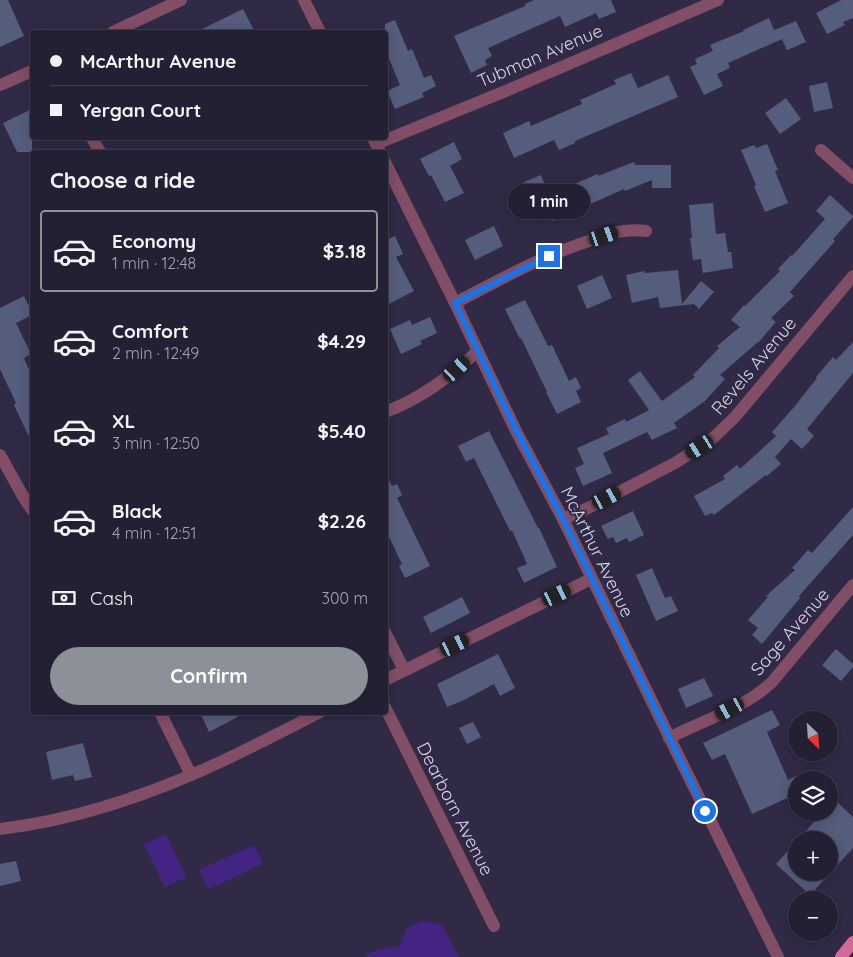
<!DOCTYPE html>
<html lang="en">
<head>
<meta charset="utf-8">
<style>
	:root { --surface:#242034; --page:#2c283c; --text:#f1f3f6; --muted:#a3a3ac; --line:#413e4f; --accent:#8c9099 }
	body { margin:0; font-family:Quicksand,sans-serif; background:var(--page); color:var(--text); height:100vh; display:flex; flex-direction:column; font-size:19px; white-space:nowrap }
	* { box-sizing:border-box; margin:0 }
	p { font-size:16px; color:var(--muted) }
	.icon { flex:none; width:28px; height:28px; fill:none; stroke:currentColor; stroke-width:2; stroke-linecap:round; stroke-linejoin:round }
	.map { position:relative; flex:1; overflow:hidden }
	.panel { position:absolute; left:30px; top:150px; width:358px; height:565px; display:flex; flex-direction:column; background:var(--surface); border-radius:5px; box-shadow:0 2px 12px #0003,0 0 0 1px var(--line) }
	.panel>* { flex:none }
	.hud { position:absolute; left:30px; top:30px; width:358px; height:110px; border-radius:5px; box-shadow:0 2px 12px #0003,0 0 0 1px var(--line); display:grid; align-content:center; height:110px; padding:0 20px; background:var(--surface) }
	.needle { width:32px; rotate:155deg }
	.fabs { position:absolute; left:788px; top:711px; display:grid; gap:10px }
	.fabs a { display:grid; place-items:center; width:50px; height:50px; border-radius:50%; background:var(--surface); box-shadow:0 2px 12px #0003,0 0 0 1px var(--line); font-size:25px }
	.end { position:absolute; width:22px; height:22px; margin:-11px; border:6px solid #1a73e8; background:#fff; box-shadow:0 0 0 2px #fff }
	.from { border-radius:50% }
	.bubble { position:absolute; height:35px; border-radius:18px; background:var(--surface); box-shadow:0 2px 12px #0003,0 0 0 1px var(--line); font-size:16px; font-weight:700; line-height:35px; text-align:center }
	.car { position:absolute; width:15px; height:30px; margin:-15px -8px; border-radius:6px; box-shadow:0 0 4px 1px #0007; background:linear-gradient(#222 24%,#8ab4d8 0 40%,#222 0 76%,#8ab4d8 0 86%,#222 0) }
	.hud b { display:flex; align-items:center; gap:18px; height:48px; font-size:19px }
	.hud b+b { border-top:1px solid var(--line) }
	.hud i { width:12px; height:12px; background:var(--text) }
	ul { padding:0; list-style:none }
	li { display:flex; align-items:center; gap:15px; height:82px; margin:0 10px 8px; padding:0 10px; border:2px solid transparent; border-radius:5px }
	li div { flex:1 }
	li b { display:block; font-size:19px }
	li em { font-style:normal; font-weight:700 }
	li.active { border-color:var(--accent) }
	li>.icon { width:45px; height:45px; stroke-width:1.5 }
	h2 { padding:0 20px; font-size:22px; line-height:60px }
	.pay { display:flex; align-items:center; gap:12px; height:55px; padding:0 20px; font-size:19px }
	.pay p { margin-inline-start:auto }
	.action { display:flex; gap:10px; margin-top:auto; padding:10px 20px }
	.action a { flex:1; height:58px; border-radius:30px; background:var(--accent); color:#fff; font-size:20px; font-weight:700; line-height:58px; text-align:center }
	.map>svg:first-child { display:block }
	.green { fill:#442483 }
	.building { fill:#555d7c }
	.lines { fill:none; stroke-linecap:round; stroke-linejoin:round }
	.minor { stroke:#824e65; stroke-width:12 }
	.tertiary { stroke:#824e65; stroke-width:12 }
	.primary { stroke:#d36999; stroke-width:12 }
	.route { stroke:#1a73e8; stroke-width:6 }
	.labels { text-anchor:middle; stroke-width:4; stroke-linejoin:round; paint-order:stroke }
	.street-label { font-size:18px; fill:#d8d5e7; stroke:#302a46 }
</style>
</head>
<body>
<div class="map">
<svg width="853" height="957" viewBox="0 0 853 957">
	<rect width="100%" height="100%" fill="#302a46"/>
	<!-- green -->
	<path class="green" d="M166 834 186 877 165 887 144 844Z
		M254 845 263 864 208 889 199 870Z
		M422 921 442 925 459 957H367L365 954 386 948 400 946 406 929Z"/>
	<!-- building -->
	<path class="building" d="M0 0H8L24 36 0 47Z
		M534 0H611L616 12 599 19 596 13 565 27 560 16 488 48 492 56 485 60 487 65 471 73 454 36 525 6V4Z
		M841 0H853V18L843 22 845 25 827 34 816 13Z
		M243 9 255 32H196Z
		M769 18 774 30 796 21 806 42 787 50 782 39 728 63 730 68 717 74 723 86 704 95 690 67 697 64 695 59 713 51 710 45 744 31 743 30Z
		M395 20 408 51 412 49 424 78 431 75 436 86 422 93 424 97 395 109 387 91 400 85 385 49V24Z
		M631 73 638 88 668 75 678 97 575 141V143L559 150 554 140 514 158 503 133 529 121 531 126 582 104 580 100 616 84 614 80Z
		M827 82 833 108 814 112 809 86Z
		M786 98 801 119 780 134 765 113Z
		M32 109V152H17L3 123Z
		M454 142 462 159 450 166 464 193 445 202 431 175 429 176 420 159Z
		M767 144 778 170 775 171 788 203 765 212 754 186 756 185 741 150 754 145 756 148Z
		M634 162 635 165H671V188H652V180L625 191 624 189 552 221 542 196 560 189V190L598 174V176Z
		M541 175 547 190 530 196 524 182Z
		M830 195 853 216V217L833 239 835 241 790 292 794 296 771 318 776 322 758 343V342L720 375 725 379 705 401 674 423 677 428 652 440 647 432 603 453 612 473 583 486 575 468 584 464 577 448 609 434 606 428 625 419 626 422 649 410 628 380 640 371 662 401 695 377 693 375 719 348 717 346 740 327 731 320 744 305 745 306 780 271 778 269 791 255 792 256 825 219 816 211Z
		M713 203 716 234 725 233 728 252H731L733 268 703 273 701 259 693 260 690 238H692L689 205Z
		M494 226 503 246 475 260 465 240Z
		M385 234 388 239 395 236 403 254 396 257 414 291 385 306Z
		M678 270 682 304 701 281 714 292 699 309 694 304 660 308 658 297 632 303 626 275 644 271 645 273Z
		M602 275 612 298 587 309 577 286Z
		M24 296 32 312V315L16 323 31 354 24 358 32 377V443L14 405 16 403 0 369V308Z
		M525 300 548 346 552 345 569 381 576 377 581 388 576 391 581 402 557 414 546 392H547L521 338 520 339 505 309Z
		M430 317 437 333 420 341 422 344 401 354 390 329 410 320 412 325Z
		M853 342V373L807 429 814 436 802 449 791 439 775 457 781 464 767 476 766 475 714 515 712 513 705 516 694 496 725 479 723 476 737 465 740 469 776 436 772 432 795 406 817 378 816 377 833 357 836 360Z
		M489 431 538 528H539L557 567 524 583 517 568 527 564 512 530 510 531 474 458 466 462 458 446Z
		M385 472 392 486 397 484 402 495 397 498 430 566 405 578 399 566 402 564 389 537 385 539Z
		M853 507V535L799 596 800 598 762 644 752 635 758 628 748 620 768 597 766 596 795 570 792 568 808 550 812 553Z
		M633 511 644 535 629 542 627 538 616 543 613 537 608 539 601 526Z
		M652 568 665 598 671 596 678 611 656 621 636 575Z
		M462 597 470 613 431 633 423 617Z
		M836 649 853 664V667L841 681 822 665Z
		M498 654 515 688 500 696 494 684 464 700 447 707 437 684Z
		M704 678 713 696 686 708 678 689Z
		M772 710 780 725 767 732 788 780 796 776V794L752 814 725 754 712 760 703 743Z
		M200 712H247L209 732Z
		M473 722 481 737 467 744 459 728Z
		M83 743 92 777 75 781 73 775 52 780 46 752Z
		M835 800 853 817V848L810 895 776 864 796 842V872H829V840H798L823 812H829V807Z
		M16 861 21 881 0 886V864Z"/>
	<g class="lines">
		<!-- minor -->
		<path class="minor" d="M113 32 181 0
			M0 85 32 71
			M92 138 100 152
			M376 144 508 90 718 0
			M821 150 853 178
			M455 303C499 280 542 256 589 241 609 234 624 228 646 231
			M385 412C421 399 450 376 478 351
			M0 455 24 498 32 510
			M563 519 590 507 675 463 712 439 735 417 853 276
			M385 632 404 670
			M385 680 591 579
			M385 707 494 926
			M160 712 191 775
			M669 738C703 720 744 709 772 682L853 585
			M0 829C84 819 169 788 245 750 270 738 295 725 320 712"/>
		<!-- tertiary -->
		<path class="tertiary" d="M304 0 320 32
			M373 138 380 152
			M385 162 455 303 517 433 563 519 677 753 778 957"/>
		<!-- primary -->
		<path class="primary" d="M841 957 853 942"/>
	</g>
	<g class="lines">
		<!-- route -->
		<path class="route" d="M549 256 455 303 517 432 563 519 705 811"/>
	</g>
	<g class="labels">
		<!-- street labels -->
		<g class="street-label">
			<text transform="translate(540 56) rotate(-23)" y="6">Tubman Avenue</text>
			<text transform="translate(754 366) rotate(-50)" y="6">Revels Avenue</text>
			<text transform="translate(597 552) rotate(64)" y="6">McArthur Avenue</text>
			<text transform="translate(790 632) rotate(-49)" y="6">Sage Avenue</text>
			<text transform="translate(455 809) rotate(63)" y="6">Dearborn Avenue</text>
		</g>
	</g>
</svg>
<div class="fabs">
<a><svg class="needle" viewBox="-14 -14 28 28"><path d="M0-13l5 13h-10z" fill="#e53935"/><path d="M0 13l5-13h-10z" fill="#a3a3ac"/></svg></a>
<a><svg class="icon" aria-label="layers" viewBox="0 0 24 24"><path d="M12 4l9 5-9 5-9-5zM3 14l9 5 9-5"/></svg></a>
<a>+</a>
<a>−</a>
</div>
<i class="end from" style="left:705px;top:811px"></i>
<i class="end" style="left:549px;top:256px"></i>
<div class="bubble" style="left:508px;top:184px;width:82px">1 min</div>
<i class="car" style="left:604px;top:236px;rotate:71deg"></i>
<i class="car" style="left:457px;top:369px;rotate:48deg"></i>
<i class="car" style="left:700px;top:447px;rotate:238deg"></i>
<i class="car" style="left:607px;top:498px;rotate:62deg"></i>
<i class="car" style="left:557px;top:595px;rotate:64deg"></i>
<i class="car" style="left:455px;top:645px;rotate:64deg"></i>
<i class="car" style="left:730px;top:709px;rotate:242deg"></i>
<div class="hud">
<b><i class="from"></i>McArthur Avenue</b>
<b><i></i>Yergan Court</b>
</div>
<section class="panel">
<h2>Choose a ride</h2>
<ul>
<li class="active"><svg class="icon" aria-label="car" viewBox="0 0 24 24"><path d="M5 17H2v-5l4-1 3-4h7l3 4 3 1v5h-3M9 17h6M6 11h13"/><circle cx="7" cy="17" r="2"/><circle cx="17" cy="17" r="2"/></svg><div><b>Economy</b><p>1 min · 12:48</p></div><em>$3.18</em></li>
<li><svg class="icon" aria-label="car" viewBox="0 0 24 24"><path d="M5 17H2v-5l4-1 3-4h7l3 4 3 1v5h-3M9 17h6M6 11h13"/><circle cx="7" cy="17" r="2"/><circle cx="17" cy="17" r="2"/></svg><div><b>Comfort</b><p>2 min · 12:49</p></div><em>$4.29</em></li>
<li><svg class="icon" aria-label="car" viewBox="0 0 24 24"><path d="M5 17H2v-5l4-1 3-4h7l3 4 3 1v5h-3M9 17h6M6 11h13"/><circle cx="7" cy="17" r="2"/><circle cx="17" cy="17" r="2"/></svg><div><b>XL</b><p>3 min · 12:50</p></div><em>$5.40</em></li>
<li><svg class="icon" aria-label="car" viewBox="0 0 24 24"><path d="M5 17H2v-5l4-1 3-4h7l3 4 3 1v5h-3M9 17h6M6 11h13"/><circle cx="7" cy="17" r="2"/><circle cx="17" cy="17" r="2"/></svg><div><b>Black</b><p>4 min · 12:51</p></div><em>$2.26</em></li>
</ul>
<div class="pay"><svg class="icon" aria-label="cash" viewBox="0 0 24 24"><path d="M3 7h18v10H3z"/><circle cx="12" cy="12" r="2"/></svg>Cash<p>300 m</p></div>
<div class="action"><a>Confirm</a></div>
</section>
</div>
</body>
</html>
